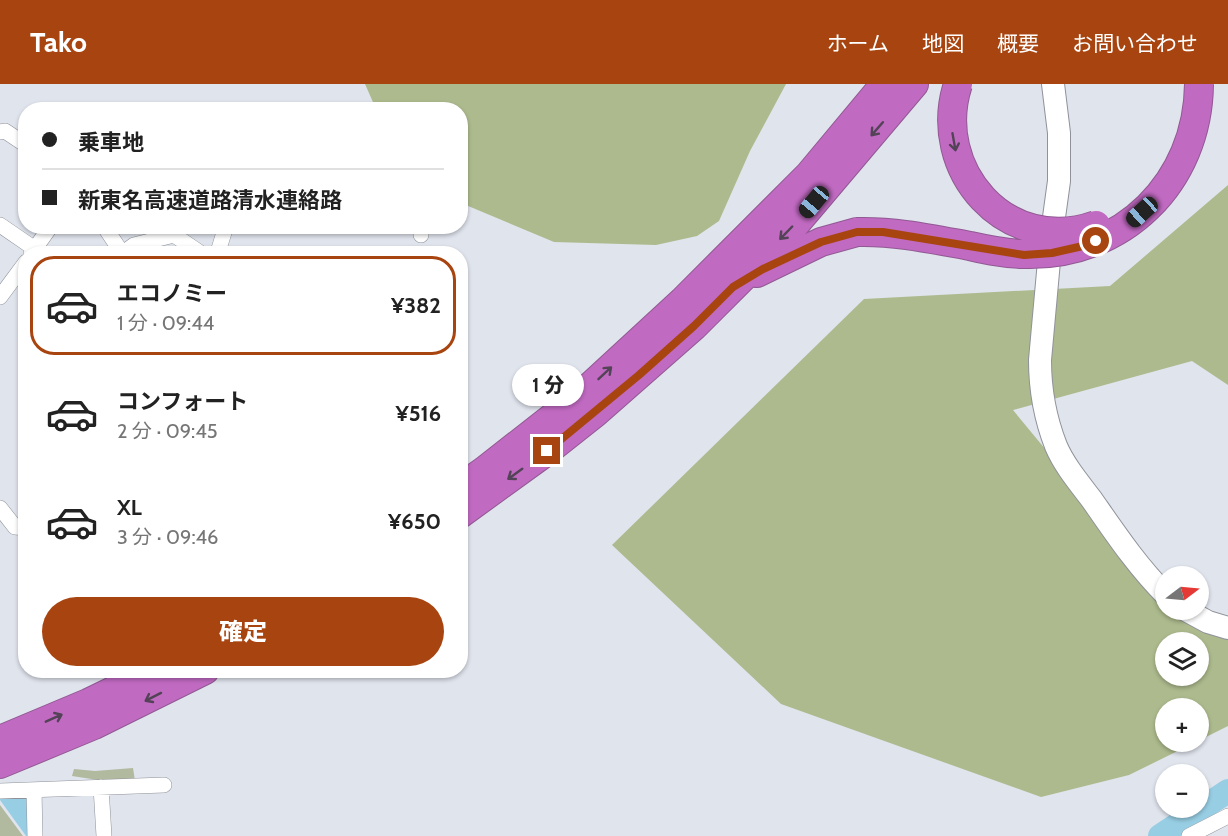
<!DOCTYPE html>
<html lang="ja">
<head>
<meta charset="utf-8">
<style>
	:root { --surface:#fff; --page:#f2f2f2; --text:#222; --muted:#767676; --line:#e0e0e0; --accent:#a8440f }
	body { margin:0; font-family:Cabin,"Noto Sans JP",sans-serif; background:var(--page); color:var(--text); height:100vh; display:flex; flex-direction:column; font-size:22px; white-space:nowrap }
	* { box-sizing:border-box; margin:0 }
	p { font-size:20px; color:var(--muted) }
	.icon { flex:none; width:33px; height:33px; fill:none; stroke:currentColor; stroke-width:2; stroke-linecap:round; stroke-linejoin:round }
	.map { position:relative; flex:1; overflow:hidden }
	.drawer { position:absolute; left:18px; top:162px; width:450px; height:432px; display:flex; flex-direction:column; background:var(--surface); border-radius:24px; box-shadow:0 2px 4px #0004 }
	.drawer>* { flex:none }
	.guide { position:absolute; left:18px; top:18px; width:450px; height:132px; border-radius:24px; box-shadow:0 2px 4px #0004; display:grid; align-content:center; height:132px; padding:0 24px; background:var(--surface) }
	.needle { width:39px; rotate:74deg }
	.buttons { position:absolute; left:1155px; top:482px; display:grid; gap:12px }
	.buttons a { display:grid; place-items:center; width:54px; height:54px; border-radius:50%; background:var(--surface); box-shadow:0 2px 4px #0004; font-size:30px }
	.end { position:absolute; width:27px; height:27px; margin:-14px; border:8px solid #a8440f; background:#fff; box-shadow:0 0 0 3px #fff }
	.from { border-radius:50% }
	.bubble { position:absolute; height:42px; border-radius:21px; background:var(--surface); box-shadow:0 2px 4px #0004; font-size:20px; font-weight:800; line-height:42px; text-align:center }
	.car { position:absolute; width:18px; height:36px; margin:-18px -9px; border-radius:8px; box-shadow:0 0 4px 2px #0007; background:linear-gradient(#222 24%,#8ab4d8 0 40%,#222 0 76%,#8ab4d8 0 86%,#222 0) }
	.guide b { display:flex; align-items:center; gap:21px; height:57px; font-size:22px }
	.guide b+b { border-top:2px solid var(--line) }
	.guide i { width:15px; height:15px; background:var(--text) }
	ul { padding:10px 0 0; list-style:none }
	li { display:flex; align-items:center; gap:18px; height:99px; margin:0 12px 9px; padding:0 12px; border:3px solid transparent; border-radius:24px }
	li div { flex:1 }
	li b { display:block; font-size:22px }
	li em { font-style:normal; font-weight:800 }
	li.current { border-color:var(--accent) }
	li>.icon { width:54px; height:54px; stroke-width:1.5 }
	.cta { display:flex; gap:12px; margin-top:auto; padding:12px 24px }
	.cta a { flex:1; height:69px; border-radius:36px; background:var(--accent); color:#fff; font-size:24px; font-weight:800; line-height:69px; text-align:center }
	header { display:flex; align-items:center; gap:36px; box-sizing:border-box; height:84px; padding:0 30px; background:var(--accent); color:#fff }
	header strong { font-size:28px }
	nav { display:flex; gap:33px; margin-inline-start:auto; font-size:21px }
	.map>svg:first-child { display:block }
	.green { fill:#b1b99e }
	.forest { fill:#adba8d; fill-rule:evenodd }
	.water { fill:#98cee4 }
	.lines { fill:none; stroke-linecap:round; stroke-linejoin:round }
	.river { stroke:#98cee4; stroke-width:24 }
	.street-casing { stroke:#8f929a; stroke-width:16 }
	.secondary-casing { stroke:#8f929a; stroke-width:24 }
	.highway-casing { stroke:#915993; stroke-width:30 }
	.street { stroke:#fff; stroke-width:15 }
	.secondary { stroke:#fff; stroke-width:22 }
	.highway { stroke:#c16ac2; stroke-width:28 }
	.highway-bridge-casing { stroke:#915993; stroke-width:30; stroke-linecap:butt }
	.highway-bridge { stroke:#c16ac2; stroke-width:28 }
	.oneway { stroke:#534357 }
	.route { stroke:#a8440f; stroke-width:8 }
</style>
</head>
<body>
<header>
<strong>Tako</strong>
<nav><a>ホーム</a><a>地図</a><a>概要</a><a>お問い合わせ</a></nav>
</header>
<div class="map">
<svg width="1228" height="752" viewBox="0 0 1228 752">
	<rect width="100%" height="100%" fill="#e0e4ed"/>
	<!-- green -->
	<path class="green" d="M133 684 135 697 111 698 72 692 74 685 95 687Z
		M0 721 23 752H0Z"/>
	<!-- forest -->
	<path class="forest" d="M365 0H786L750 67 719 137 697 152 656 161 554 158 461 119 460 26 376 25Z
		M1228 101V301L1192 277 1013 326 1165 510 1166 525H1189L1228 549V642L1198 657V624H1166V657H1198L1129 691 1041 713 781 620 612 461 864 215 1110 202ZM1166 558H1198V591H1166Z"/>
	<!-- water -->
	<path class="water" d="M23 712 29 717 30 752H26L0 716V713Z"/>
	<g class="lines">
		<!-- river -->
		<path class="river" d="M1160 752 1228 707"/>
		<defs>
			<path id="street" d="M0 48 5 47 26 61
				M0 141 35 165
				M104 142 122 169
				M421 142V151
				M31 170 51 142
				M122 170 134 161 174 151 202 170
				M215 170 218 168 226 142
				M0 213 26 178
				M0 424 15 443 26 444
				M101 703 104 752
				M34 706 35 752
				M0 707 164 701
				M1189 752 1228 732"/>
			<path id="secondary" d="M1053 0 1059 49V97L1051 155 1040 276C1040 305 1045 334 1056 362 1064 381 1079 399 1092 416 1115 449 1137 482 1166 511
				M1184 525 1208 538 1228 544"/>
			<path id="highway" d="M757 189 821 158 857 148
				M460 404 484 387 581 311 683 217 809 91 885 0
				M460 430 547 367 595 329 694 242 792 144 914 0
				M0 656 88 619 156 586
				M0 680 94 641 205 586"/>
		</defs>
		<!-- street casing -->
		<use href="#street" class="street-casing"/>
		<!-- secondary casing -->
		<use href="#secondary" class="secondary-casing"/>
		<!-- highway casing -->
		<use href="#highway" class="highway-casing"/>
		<!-- street -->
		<use href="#street" class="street"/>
		<!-- secondary -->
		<use href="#secondary" class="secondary"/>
		<!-- highway -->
		<use href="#highway" class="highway"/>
		<defs>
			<path id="highway-bridge" d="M958 0C930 86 1007 173 1096 141
				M857 148C896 147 932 155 970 162 988 166 1006 170 1024 170 1123 173 1198 98 1199 0"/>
		</defs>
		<!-- highway-bridge casing -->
		<use href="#highway-bridge" class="highway-bridge-casing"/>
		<!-- highway-bridge -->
		<use href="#highway-bridge" class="highway-bridge"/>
	</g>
	<!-- one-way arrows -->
	<defs><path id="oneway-shaft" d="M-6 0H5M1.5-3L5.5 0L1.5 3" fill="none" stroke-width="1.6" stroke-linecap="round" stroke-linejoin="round" transform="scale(1.5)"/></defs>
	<g class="oneway">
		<use href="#oneway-shaft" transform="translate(877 45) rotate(131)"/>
		<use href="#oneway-shaft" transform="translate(954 58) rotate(80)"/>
		<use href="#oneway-shaft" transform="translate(786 149) rotate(134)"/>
		<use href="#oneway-shaft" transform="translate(605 289) rotate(-43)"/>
		<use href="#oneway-shaft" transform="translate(515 390) rotate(144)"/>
		<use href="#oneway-shaft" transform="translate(153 613) rotate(153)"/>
		<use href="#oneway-shaft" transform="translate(54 634) rotate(-24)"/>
	</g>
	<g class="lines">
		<!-- route -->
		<path class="route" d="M547 367 639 291 694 242 733 203 763 185 821 158 857 148H883L1024 171 1052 169 1083 162 1096 157"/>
	</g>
</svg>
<div class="buttons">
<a><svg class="needle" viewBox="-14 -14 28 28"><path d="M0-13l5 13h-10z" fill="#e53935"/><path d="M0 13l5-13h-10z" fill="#767676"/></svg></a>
<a><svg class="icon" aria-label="layers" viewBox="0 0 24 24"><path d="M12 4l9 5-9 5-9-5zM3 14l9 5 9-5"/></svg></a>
<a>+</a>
<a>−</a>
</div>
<i class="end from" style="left:1096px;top:157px"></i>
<i class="end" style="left:547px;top:367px"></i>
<div class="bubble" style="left:512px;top:280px;width:72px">1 分</div>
<i class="car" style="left:814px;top:118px;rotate:220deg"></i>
<i class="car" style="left:1142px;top:128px;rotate:228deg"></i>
<div class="guide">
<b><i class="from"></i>乗車地</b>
<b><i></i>新東名高速道路清水連絡路</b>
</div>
<section class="drawer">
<ul>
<li class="current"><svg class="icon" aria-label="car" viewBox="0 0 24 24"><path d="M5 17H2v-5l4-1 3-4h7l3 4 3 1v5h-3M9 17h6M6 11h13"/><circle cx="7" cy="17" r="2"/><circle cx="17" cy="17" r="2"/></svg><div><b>エコノミー</b><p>1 分 · 09:44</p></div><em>¥382</em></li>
<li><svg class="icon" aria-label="car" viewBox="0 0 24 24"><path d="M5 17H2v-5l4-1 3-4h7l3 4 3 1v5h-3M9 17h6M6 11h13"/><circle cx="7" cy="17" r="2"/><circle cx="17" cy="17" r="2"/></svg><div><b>コンフォート</b><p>2 分 · 09:45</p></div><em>¥516</em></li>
<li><svg class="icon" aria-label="car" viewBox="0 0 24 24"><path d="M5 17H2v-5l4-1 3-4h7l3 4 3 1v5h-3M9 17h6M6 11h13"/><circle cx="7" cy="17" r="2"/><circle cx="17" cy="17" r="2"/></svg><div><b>XL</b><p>3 分 · 09:46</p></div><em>¥650</em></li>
</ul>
<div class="cta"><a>確定</a></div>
</section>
</div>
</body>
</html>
